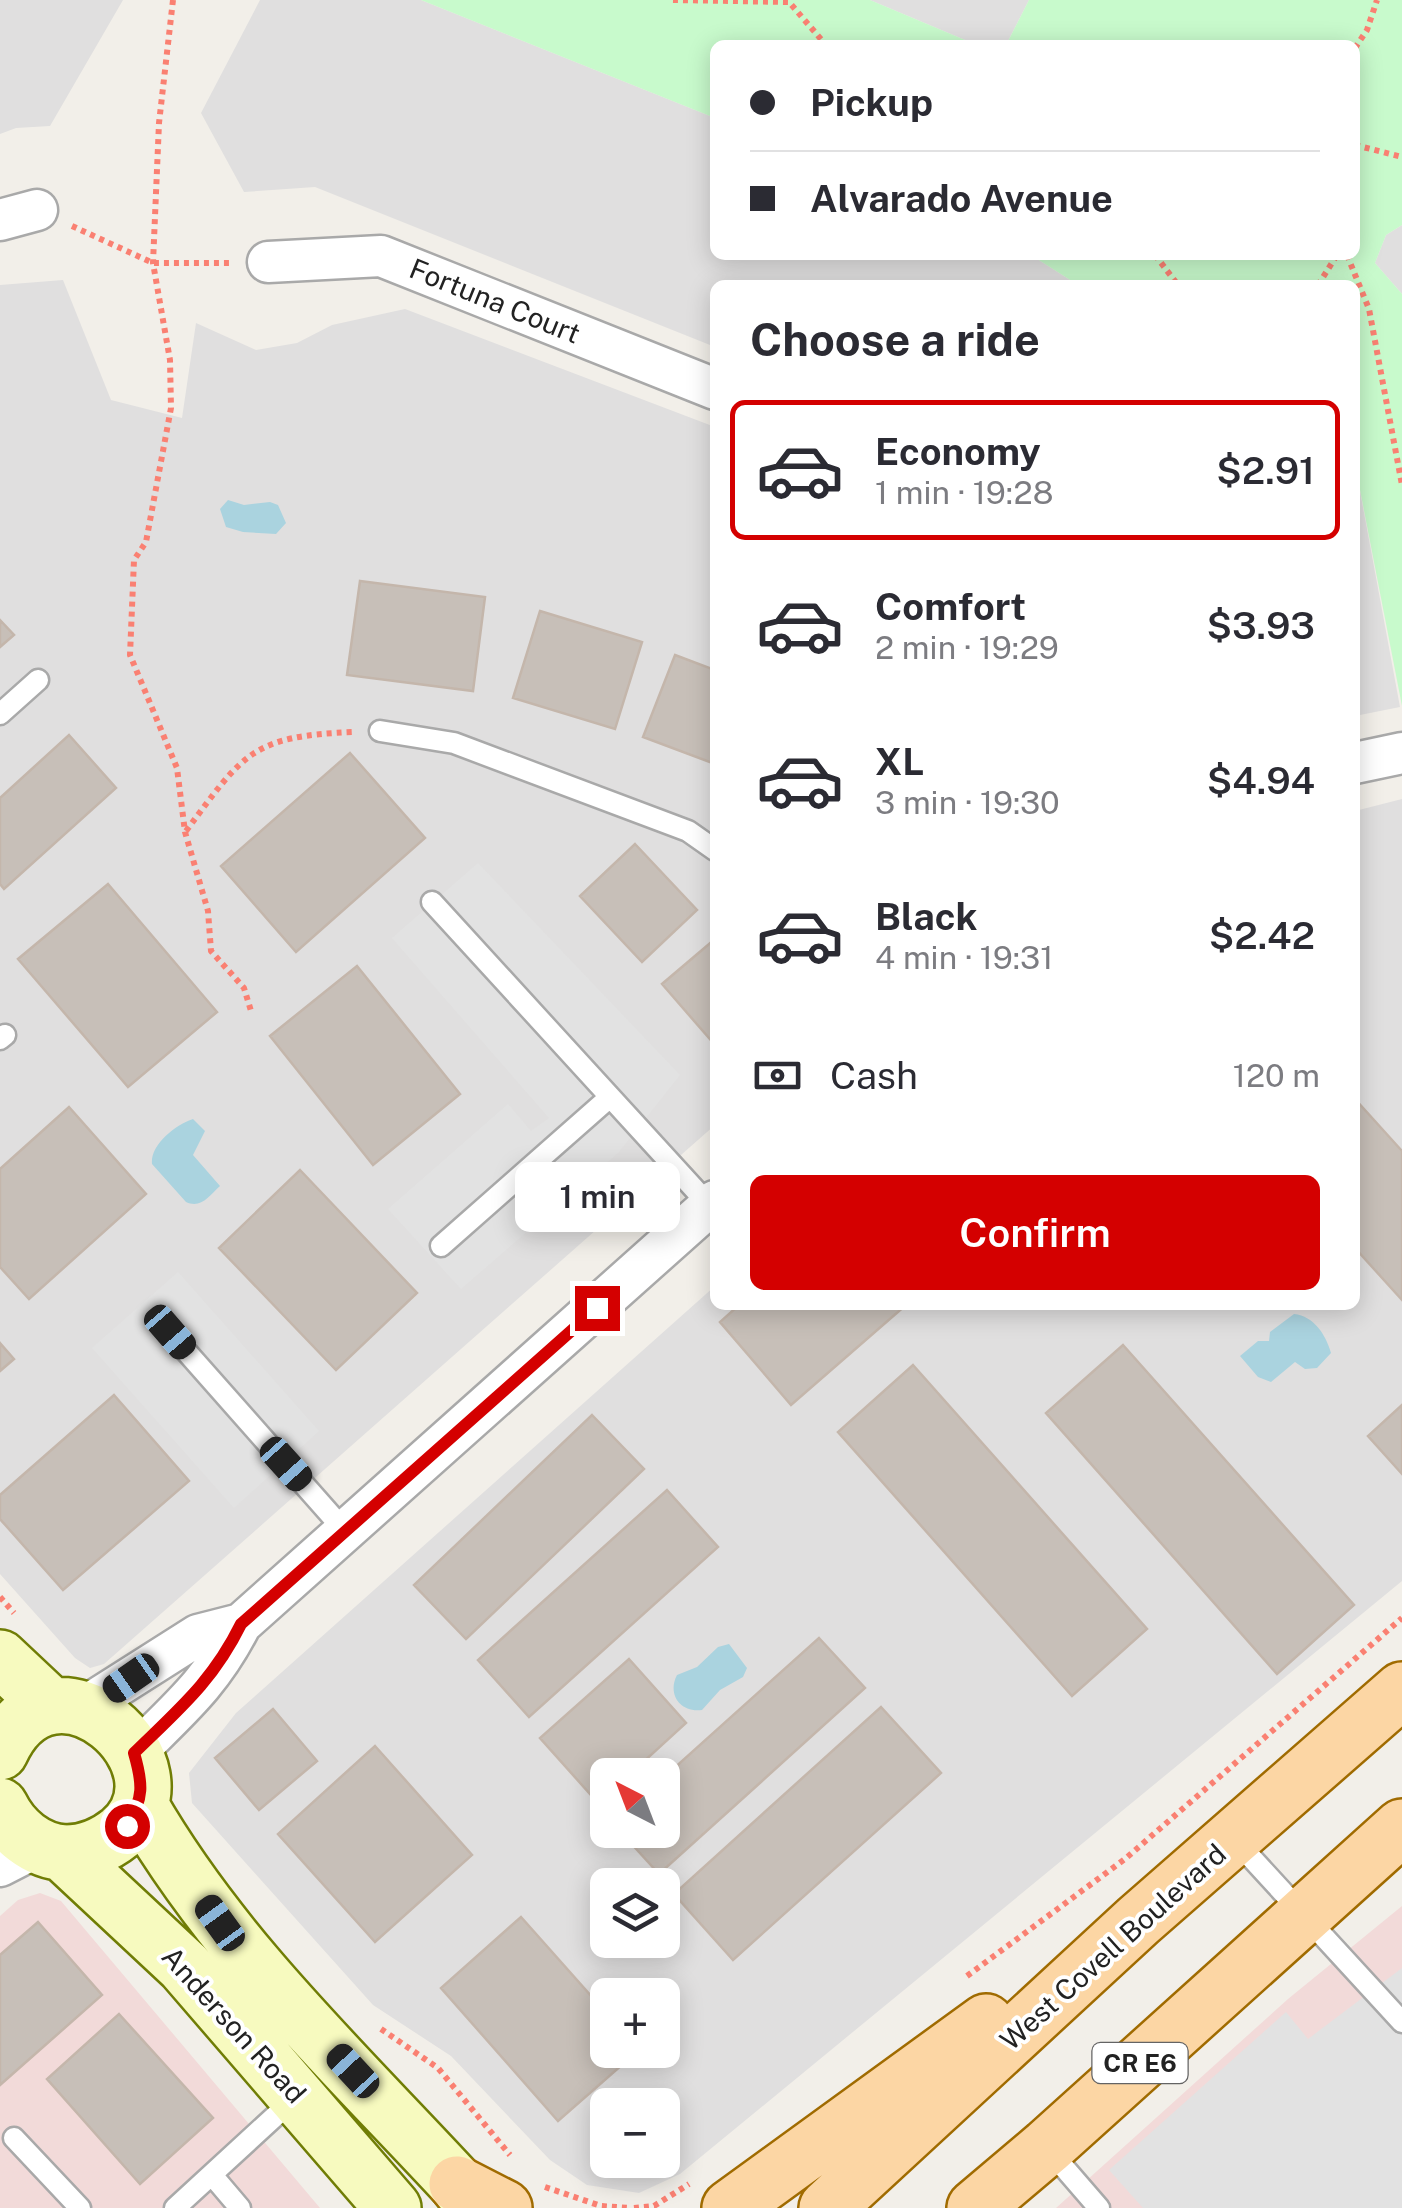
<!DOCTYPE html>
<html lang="en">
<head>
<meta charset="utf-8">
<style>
	:root { --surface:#fff; --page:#f7f7f7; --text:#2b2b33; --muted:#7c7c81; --line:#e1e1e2; --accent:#d40000 }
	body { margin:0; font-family:"Public Sans",sans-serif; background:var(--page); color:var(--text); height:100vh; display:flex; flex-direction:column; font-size:38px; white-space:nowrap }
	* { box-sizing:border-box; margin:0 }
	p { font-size:32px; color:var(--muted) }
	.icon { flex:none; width:55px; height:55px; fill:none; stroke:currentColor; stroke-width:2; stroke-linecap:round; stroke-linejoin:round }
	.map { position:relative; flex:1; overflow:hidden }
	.panel { position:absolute; left:710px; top:280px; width:650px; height:1030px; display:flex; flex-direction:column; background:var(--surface); border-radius:15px; box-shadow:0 5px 25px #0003 }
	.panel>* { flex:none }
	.guide { position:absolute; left:710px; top:40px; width:650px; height:220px; border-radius:15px; box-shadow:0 5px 25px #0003; display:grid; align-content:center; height:220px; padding:0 40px; background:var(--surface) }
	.needle { width:65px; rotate:318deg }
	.buttons { position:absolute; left:590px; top:1758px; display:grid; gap:20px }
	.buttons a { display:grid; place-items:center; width:90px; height:90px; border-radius:15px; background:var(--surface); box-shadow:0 5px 25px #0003; font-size:50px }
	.end { position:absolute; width:45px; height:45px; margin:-22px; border:12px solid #d40000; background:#fff; box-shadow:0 0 0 5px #fff }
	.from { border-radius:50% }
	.bubble { position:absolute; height:70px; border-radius:15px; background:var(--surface); box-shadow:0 5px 25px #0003; font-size:32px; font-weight:600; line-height:70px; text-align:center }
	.car { position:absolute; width:30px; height:60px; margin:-30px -15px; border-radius:12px; box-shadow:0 0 8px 2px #0007; background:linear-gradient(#222 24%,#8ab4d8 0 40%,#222 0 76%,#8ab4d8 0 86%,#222 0) }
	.guide b { display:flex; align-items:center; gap:35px; height:95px; font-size:38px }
	.guide b+b { border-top:2px solid var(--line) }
	.guide i { width:25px; height:25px; background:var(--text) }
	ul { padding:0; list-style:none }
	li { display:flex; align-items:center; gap:30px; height:140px; margin:0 20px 15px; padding:0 20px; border:5px solid transparent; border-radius:15px }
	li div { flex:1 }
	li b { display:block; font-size:38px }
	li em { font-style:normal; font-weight:600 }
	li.selected { border-color:var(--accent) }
	li>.icon { width:90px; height:90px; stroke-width:1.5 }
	h2 { padding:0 40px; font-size:45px; line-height:120px }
	.pay { display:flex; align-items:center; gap:25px; height:110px; padding:0 40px; font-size:38px }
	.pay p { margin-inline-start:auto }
	.button { display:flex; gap:20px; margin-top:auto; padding:20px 40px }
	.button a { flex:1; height:115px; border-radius:15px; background:var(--accent); color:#fff; font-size:40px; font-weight:600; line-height:115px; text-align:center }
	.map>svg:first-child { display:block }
	.residential { fill:#e0dfdf; fill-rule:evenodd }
	.commercial { fill:#f2dad9 }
	.park { fill:#c8facc }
	.parking { fill:#e2e2e2 }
	.water { fill:#aad3df }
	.building { fill:#c7bfb8; stroke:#c4b6ab; stroke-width:2.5 }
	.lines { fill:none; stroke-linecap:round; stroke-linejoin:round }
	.lane-casing { stroke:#a9a9a9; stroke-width:25 }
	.street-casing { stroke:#a9a9a9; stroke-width:45 }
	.secondary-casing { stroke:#707d05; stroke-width:60 }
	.primary-casing { stroke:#a06b00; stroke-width:60 }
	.path { stroke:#fa8072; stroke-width:6; stroke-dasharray:5 5; stroke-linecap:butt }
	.lane { stroke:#fff; stroke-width:20 }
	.street { stroke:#fff; stroke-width:40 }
	.secondary { stroke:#f7fabf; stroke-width:55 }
	.primary { stroke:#fcd6a4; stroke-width:55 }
	.route { stroke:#d40000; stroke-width:12 }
	.labels { text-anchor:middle; stroke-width:8; stroke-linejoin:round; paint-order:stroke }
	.shield { fill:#fff; stroke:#646464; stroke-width:2.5 }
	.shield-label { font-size:25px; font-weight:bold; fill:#222 }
	.street-label { font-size:28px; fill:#222; stroke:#fff }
</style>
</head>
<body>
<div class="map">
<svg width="1402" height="2208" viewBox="0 0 1402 2208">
	<rect width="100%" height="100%" fill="#f2efe9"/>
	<!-- residential -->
	<path class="residential" d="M0 0H123L50 126 16 128 0 134Z
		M260 0H421L715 118V255H1031L1078 285H715V347L315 187 244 192 201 113Z
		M870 0H1029L1006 45H977Z
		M1402 225V294L1375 263 1386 235Z
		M63 280 111 400 182 418 196 323 256 350 297 343 332 325 405 309 715 427V1125L104 1664 90 1668 75 1658 0 1574V285Z
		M1355 464 1400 707 1355 716Z
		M1402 799V1581L680 2174 639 2193 587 2185 550 2160 451 2056 373 2005 192 1803 189 1773 236 1713 715 1286V1305H1355V811ZM608 1775H662V1830H608ZM608 1885H662V1940H608ZM608 1995H662V2050H608ZM608 2105H662V2160H608Z"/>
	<!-- commercial -->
	<path class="commercial" d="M40 1893 61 1901 320 2208H0V1916L18 1900Z
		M1402 1906V2208H1056L1288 1999Z"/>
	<!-- park -->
	<path class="park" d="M421 0H870L977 45H715V118Z
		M1029 0H1402V225L1386 235 1375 263 1402 294V706L1355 464V285H1078L1031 255H1355V45H1006Z"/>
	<!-- parking -->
	<path class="parking" d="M478 863 680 1075 618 1153 461 1289 388 1209 508 1104 531 1131 549 1118 392 938Z
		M178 1272 319 1431 234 1508 92 1348Z
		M1402 1968V2208H1143L1109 2170 1286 2012 1308 2039Z"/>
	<!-- water -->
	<path class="water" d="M228 500 244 505 270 502 278 505 286 523 276 534 243 532 226 527 220 509Z
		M193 1119 205 1131 193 1155 220 1186C209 1196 201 1209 186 1202L152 1164C150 1145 175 1125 193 1119Z
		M1294 1314C1314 1316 1326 1335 1331 1353L1317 1368 1305 1369 1295 1362 1271 1382 1258 1377 1240 1356 1258 1341H1269L1270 1332Z
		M729 1644 747 1668 743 1677 720 1690 702 1710C680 1713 667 1694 677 1675L697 1667 718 1647Z"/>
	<!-- building -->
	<path class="building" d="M360 581 485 597 473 691 347 675Z
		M540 611 642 642 615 729 513 698Z
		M0 620 14 635 0 647Z
		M675 655 715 670V764L643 737Z
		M69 735 116 788 4 889 0 884V798Z
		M350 753 425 838 296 952 221 866Z
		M635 844 697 910 642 962 580 896Z
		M108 884 217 1012 128 1087 18 959Z
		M715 939V1045L662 984Z
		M357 966 460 1094 373 1165 270 1036Z
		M1355 1099 1402 1151V1300L1355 1248Z
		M69 1107 146 1194 29 1299 0 1267V1169Z
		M300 1170 417 1293 336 1370 219 1248Z
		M739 1305H906L791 1405 720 1322Z
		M0 1343 14 1359 0 1371Z
		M1123 1345 1354 1605 1277 1674 1046 1413Z
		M913 1365 1147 1629 1072 1696 838 1432Z
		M114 1395 189 1481 63 1590 0 1519V1495Z
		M1402 1405V1474L1368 1436Z
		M592 1415 644 1469 466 1639 414 1585Z
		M667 1490 718 1547 529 1717 478 1660Z
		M819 1638 865 1688 659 1874 619 1830H662V1779Z
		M629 1659 686 1723 629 1775H608V1794L598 1803 540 1738Z
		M881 1707 941 1773 733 1960 674 1894Z
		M273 1709 317 1761 259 1810 215 1758Z
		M375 1746 472 1855 375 1942 278 1834Z
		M521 1917 608 2015V2050H639L558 2121 441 1988Z
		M38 1922 102 1995 0 2085V1955Z
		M119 2014 213 2118 140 2184 47 2079Z"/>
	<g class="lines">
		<defs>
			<path id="lane" d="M0 714 38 680
				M380 731 454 743 688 831 715 850
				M432 902 710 1206
				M0 1039 5 1035
				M441 1246 610 1097
				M169 1332 345 1531
				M1235 1840 1402 2022
				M14 2138 80 2208
				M1048 2149 1099 2208
				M212 2175 240 2208
				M175 2208 296 2097"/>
			<path id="street" d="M0 220 37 210
				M268 262 381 256 715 389
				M1355 763 1402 753
				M83 1708 198 1635 241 1624
				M135 1753C180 1708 211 1683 241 1624L715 1201
				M0 1866 39 1846"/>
			<path id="secondary" d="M0 1658 51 1706
				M0 1752C53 1636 198 1766 121 1832 105 1845 86 1853 65 1853 36 1851 12 1831 0 1806
				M140 1805C222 1948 346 2064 457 2184L476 2208
				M63 1853 184 1966 393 2208"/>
			<path id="primary" d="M457 2184 504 2208
				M730 2208 986 2022
				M827 2208 1138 1921 1402 1690
				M975 2208 1047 2147 1402 1827"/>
		</defs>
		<!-- lane casing -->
		<use href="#lane" class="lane-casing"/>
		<!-- street casing -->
		<use href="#street" class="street-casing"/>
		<!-- secondary casing -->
		<use href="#secondary" class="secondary-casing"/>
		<!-- primary casing -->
		<use href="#primary" class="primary-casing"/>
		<!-- path -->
		<path class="path" d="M173 0 159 123 153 263 170 360 171 408 146 542 134 560 130 655 177 768 185 832 208 911 211 951 244 988 251 1011
			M673 0 789 2 826 45
			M1355 48 1367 30 1377 0
			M1355 145 1402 157
			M72 226 153 263H231
			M1155 255 1178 285
			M1347 255 1369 309 1402 485
			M1318 285 1337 255
			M186 831C244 753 252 736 353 732
			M0 1597 14 1613
			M967 1976 1125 1859 1402 1618
			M381 2029 438 2068 510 2155
			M545 2187 601 2206 630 2208
			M634 2208 654 2206 689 2184"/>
		<!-- lane -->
		<use href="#lane" class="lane"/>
		<!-- street -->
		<use href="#street" class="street"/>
		<!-- secondary -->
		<use href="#secondary" class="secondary"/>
		<!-- primary -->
		<use href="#primary" class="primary"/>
	</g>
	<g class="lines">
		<!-- route -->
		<path class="route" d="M127 1826C144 1798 143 1784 134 1753 179 1709 213 1681 241 1624L597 1308"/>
	</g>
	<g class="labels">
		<!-- shield labels -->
		<rect class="shield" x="1092.5" y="2043" width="95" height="40" rx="8"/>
		<g class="shield-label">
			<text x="1140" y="2072">CR E6</text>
		</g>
		<!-- street labels -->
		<g class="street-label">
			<text transform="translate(495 301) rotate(22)" y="10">Fortuna Court</text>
			<text transform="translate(1113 1947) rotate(-42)" y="10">West Covell Boulevard</text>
			<text transform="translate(234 2025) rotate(48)" y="10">Anderson Road</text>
		</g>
	</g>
</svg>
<div class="buttons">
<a><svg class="needle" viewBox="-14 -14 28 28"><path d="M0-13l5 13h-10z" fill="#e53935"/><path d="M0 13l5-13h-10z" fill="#7c7c81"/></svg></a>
<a><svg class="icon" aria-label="layers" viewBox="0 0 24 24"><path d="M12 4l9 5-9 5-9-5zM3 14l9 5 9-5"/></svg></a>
<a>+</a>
<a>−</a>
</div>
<i class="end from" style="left:127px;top:1826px"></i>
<i class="end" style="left:597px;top:1308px"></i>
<div class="bubble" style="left:515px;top:1162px;width:165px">1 min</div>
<i class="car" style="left:170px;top:1332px;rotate:139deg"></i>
<i class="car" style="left:286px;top:1464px;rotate:138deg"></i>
<i class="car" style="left:131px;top:1678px;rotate:235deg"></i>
<i class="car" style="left:220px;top:1923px;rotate:324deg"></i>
<i class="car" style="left:353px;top:2071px;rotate:317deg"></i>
<div class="guide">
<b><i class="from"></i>Pickup</b>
<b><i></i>Alvarado Avenue</b>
</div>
<section class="panel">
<h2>Choose a ride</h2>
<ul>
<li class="selected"><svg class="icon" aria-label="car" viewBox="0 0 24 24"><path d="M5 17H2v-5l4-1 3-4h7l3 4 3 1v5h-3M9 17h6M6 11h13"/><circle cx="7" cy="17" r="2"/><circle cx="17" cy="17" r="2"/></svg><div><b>Economy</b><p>1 min · 19:28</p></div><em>$2.91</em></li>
<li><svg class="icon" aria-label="car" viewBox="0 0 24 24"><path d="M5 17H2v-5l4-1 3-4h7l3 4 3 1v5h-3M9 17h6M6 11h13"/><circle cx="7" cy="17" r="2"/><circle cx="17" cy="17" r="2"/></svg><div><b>Comfort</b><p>2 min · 19:29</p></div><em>$3.93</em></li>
<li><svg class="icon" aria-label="car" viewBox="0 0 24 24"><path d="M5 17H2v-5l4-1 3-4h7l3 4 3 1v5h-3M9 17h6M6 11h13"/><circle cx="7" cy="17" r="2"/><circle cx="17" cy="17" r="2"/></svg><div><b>XL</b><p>3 min · 19:30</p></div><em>$4.94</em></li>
<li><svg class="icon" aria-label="car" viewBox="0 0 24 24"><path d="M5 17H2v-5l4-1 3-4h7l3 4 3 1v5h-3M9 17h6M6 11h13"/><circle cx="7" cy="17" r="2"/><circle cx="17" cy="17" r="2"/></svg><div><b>Black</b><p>4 min · 19:31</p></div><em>$2.42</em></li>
</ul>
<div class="pay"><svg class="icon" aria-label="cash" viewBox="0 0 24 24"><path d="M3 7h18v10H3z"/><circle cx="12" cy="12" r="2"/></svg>Cash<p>120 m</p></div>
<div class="button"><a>Confirm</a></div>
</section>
</div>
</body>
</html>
